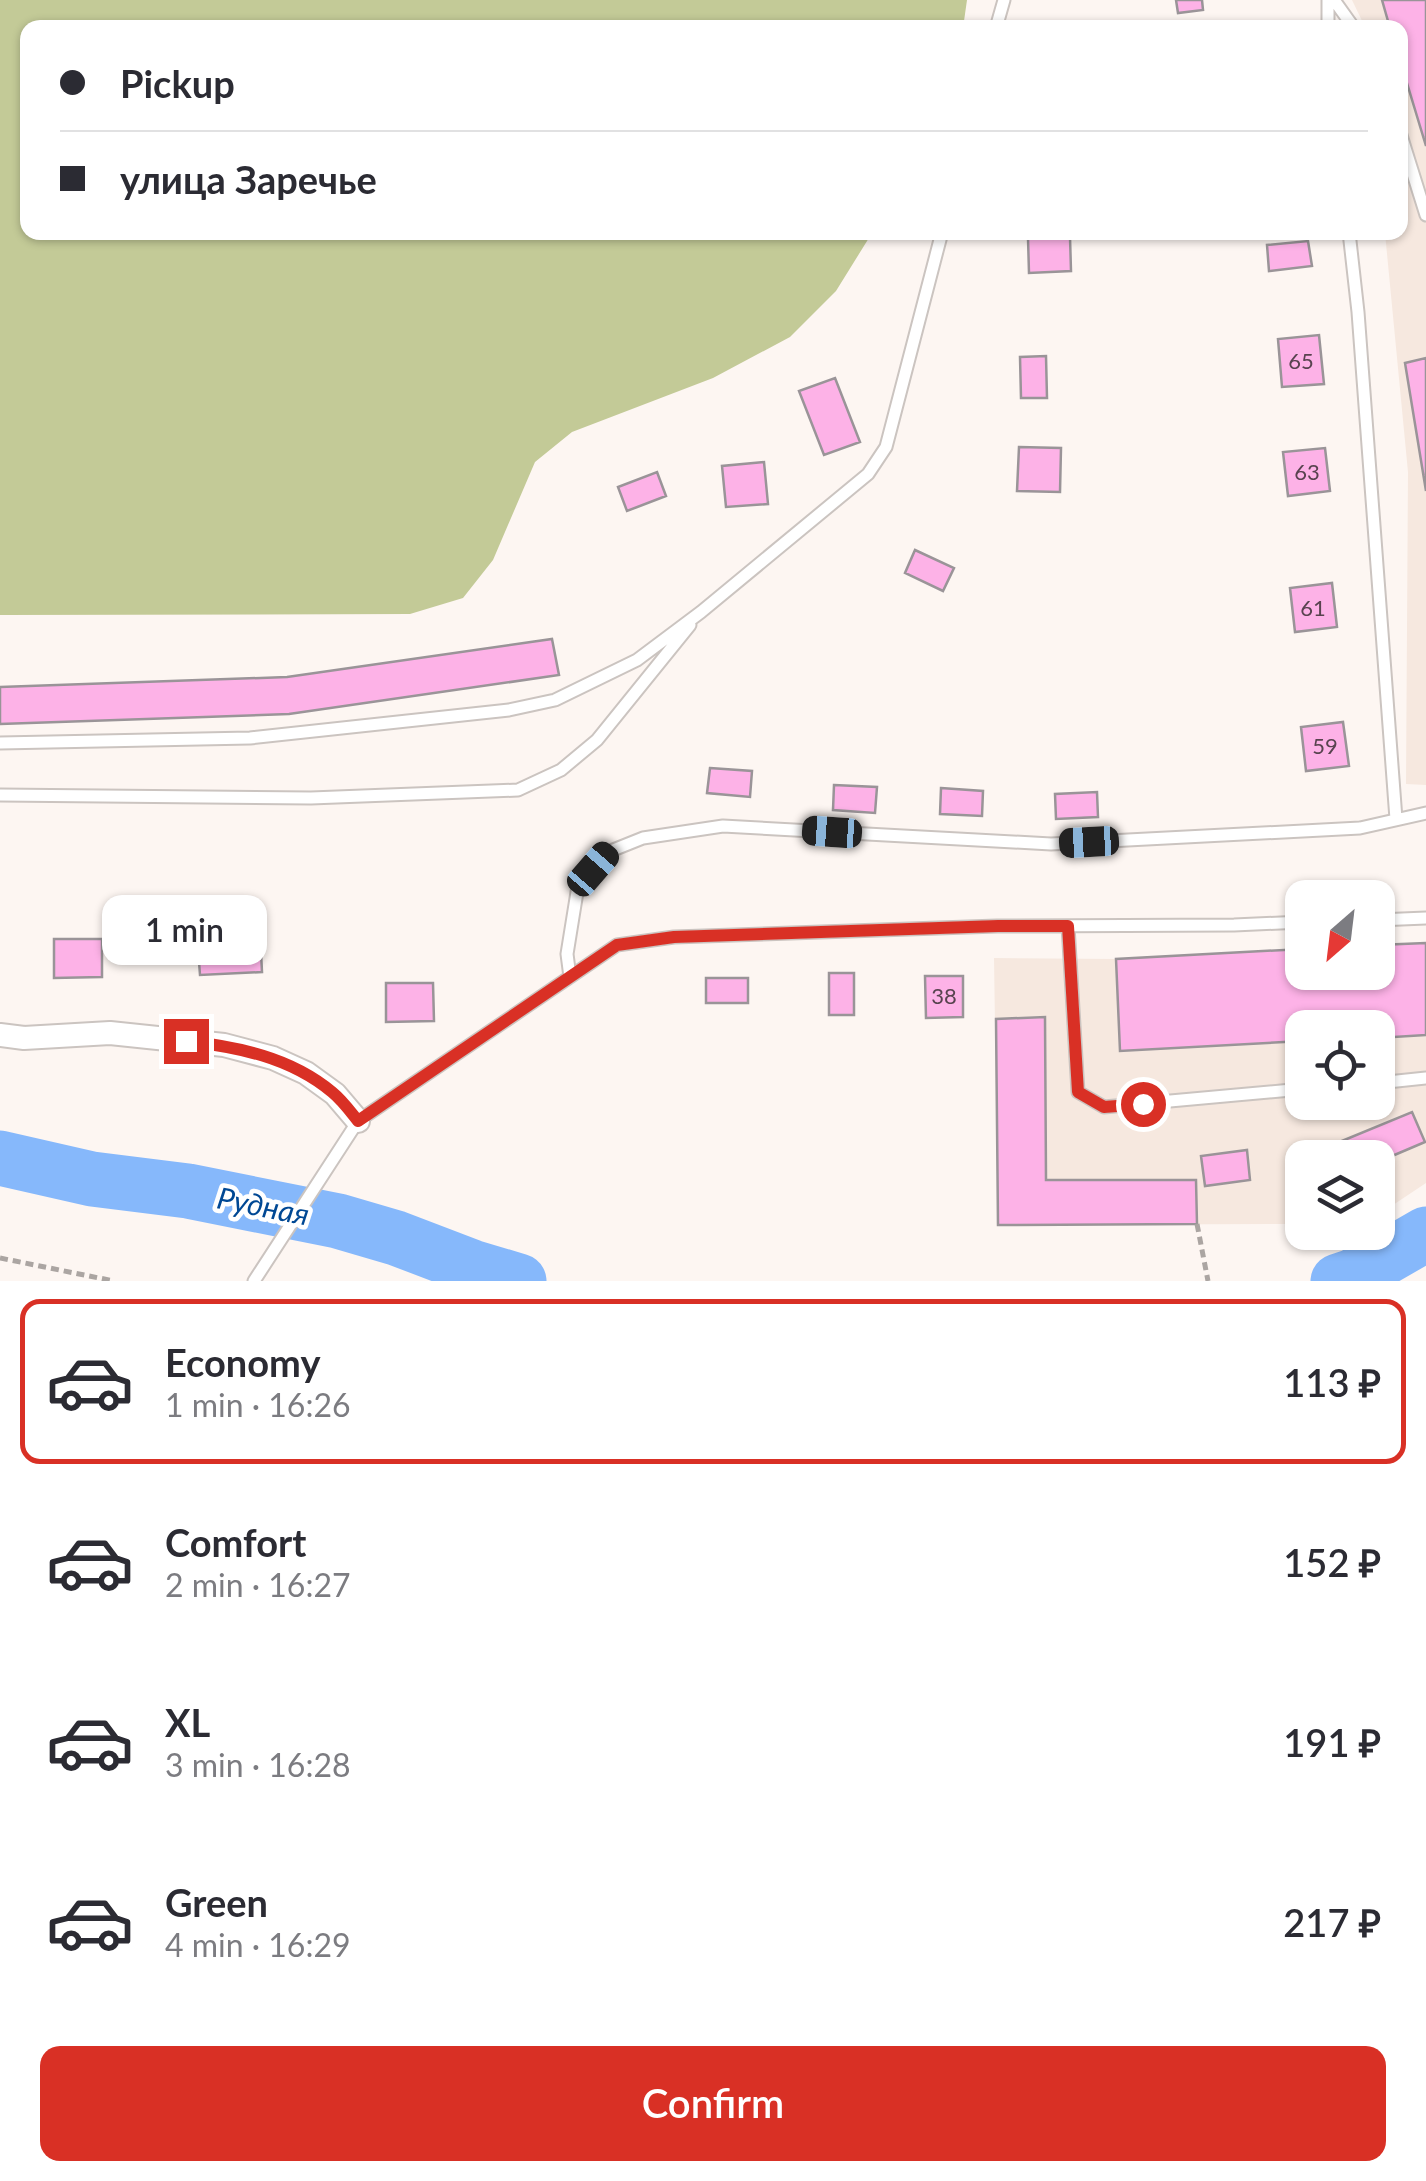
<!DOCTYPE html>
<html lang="en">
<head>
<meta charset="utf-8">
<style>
	:root { --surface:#fff; --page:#f2f2f3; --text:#2b2b33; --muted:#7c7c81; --line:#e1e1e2; --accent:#d93025 }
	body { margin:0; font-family:Lato,sans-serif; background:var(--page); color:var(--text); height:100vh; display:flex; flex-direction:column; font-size:38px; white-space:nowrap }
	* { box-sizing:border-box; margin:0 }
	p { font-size:32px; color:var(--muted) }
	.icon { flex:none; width:55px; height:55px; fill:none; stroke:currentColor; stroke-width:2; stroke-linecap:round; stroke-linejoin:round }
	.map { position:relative; height:1281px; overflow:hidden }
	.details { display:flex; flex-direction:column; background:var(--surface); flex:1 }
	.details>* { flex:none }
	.banner { position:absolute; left:20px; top:20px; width:1388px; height:220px; border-radius:20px; box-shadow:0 2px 8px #0004; display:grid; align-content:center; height:220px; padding:0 40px; background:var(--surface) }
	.needle { width:65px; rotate:208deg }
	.controls { position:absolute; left:1285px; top:880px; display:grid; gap:20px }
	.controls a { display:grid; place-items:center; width:110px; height:110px; border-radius:20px; background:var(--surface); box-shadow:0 2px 8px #0004; font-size:50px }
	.end { position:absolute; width:45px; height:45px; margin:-22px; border:12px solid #d93025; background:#fff; box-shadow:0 0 0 5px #fff }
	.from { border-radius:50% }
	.bubble { position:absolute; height:70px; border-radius:20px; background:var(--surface); box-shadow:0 2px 8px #0004; font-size:32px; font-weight:600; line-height:70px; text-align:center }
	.car { position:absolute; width:30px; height:60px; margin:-30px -15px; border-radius:12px; box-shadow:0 0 8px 2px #0007; background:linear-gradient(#222 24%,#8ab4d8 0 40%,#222 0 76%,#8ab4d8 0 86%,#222 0) }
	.banner b { display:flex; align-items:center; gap:35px; height:95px; font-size:38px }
	.banner b+b { border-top:2px solid var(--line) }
	.banner i { width:25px; height:25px; background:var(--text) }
	ul { padding:18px 0 0; list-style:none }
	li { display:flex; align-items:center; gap:30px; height:165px; margin:0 20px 15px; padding:0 20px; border:5px solid transparent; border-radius:20px }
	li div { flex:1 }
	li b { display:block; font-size:38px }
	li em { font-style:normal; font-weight:600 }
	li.selected { border-color:var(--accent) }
	li>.icon { width:90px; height:90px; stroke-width:1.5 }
	.button { display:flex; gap:20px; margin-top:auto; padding:20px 40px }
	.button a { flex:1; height:115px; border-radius:20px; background:var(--accent); color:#fff; font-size:40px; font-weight:600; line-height:115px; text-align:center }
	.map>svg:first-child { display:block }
	.built { fill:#f6e8df; fill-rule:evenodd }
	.green { fill:#c3ca97 }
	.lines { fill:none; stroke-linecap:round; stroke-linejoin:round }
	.river { stroke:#86b8fb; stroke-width:55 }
	.building { fill:#fdb2e7; stroke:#9a9498; stroke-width:2.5 }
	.lane-casing { stroke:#cbc4c0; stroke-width:15 }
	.street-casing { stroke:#cbc4c0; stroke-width:26 }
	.path { stroke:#aba5a2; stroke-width:5; stroke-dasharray:8 5; stroke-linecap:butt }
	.lane { stroke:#fff; stroke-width:11 }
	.street { stroke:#fff; stroke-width:22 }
	.route { stroke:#d93025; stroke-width:12 }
	.labels { text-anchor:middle; stroke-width:9; stroke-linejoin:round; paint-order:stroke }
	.number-label { font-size:22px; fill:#58434f }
	.water-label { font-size:30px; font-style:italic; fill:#004894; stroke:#fff }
</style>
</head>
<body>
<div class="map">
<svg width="1426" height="1281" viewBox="0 0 1426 1281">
	<rect width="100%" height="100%" fill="#fdf6f2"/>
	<!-- built -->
	<path class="built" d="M1352 0H1426V785L1406 784 1408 472 1385 233 1400 232V28L1365 27Z
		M1426 943V1183L1378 1215V1158H1302V1224L998 1225 994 958 1116 959 1302 949V972H1378V945ZM1302 1028H1378V1102H1302Z"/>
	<!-- green -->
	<path class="green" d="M0 0H967L963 28H28V232L872 233 836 291 790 337 713 378 572 432 535 462 493 560 463 598 410 614 0 615Z"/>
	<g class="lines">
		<!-- river -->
		<path class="river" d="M0 1158 92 1179 188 1191 338 1221 396 1238 472 1267 519 1281
			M1338 1281 1353 1276 1426 1234"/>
	</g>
	<!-- building -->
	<path class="building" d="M1176 0H1202L1203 10 1178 13Z
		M1382 0H1426V146L1400 60V28H1390Z
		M1070 237 1071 271 1029 273 1028 238Z
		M1308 241 1312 266 1269 271 1267 245Z
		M1319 335 1324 384 1282 387 1278 339Z
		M1046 356 1047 398H1021L1020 357Z
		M1426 358V491L1405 363Z
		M835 378 860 442 824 455 799 391Z
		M1019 447 1061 448 1060 492 1017 491Z
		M1325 448 1330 491 1288 496 1283 452Z
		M764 462 768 504 726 507 722 466Z
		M657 472 666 496 627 511 618 487Z
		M915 550 954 568 943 591 905 573Z
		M1332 583 1337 627 1295 632 1290 588Z
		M552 639 559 675 289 714 0 724V687L287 677Z
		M1343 722 1349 766 1306 771 1301 727Z
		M710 768 752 771 750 797 707 793Z
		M834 785 877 787 875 813 833 810Z
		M941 788 983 791 982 816 940 814Z
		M1097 792 1098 817 1056 819 1055 794Z
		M260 931 262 972 200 975 197 935Z
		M54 939H102V977L54 978Z
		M1426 943V1035L1378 1038V1028H1302V1041L1120 1051 1116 959 1302 949V972H1378V945Z
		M829 973H854V1015H829Z
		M925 976H963V1017L926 1018Z
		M706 978H748V1003H706Z
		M386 983H433L434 1021 386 1022Z
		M1045 1017 1046 1180H1196L1197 1224 998 1225 996 1019Z
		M1412 1112 1425 1142 1378 1162V1158H1324L1320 1150Z
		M1247 1150 1250 1180 1205 1186 1201 1156Z"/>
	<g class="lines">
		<defs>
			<path id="lane" d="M1328 0V28
				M1334 0 1354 28
				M996 28 1004 0
				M1400 132 1426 215
				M1349 232 1358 312 1396 819
				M0 743 250 738 509 710 555 700 637 660 701 612 868 474 886 447 942 232
				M0 795 311 798 518 790 561 770 597 740 690 625
				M1378 920 1426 918
				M1068 926 1078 1092 1104 1107 1302 1089
				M570 977 567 954 578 886 608 852 643 838 723 826 1051 844 1360 828 1426 813
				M1378 1083 1426 1078
				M254 1281 358 1121 617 945 674 937 997 926 1234 925 1302 922"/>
			<path id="street" d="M0 1035 24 1038 110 1033 224 1045 273 1058 306 1073 335 1094 358 1121"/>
		</defs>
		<!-- lane casing -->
		<use href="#lane" class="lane-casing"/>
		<!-- street casing -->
		<use href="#street" class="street-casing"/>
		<!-- path -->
		<path class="path" d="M1197 1224 1208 1281
			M0 1258 114 1281"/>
		<!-- lane -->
		<use href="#lane" class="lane"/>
		<!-- street -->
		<use href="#street" class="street"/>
	</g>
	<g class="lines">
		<!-- route -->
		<path class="route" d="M186 1041C238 1047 290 1057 332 1092 342 1100 350 1111 358 1121L617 945 674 937 998 926H1068L1078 1092 1104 1107 1143 1104"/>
	</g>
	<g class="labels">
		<!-- number labels -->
		<g class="number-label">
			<text x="1301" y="369">65</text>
			<text x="1307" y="480">63</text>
			<text x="1313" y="616">61</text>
			<text x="1325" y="754">59</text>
			<text x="944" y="1004">38</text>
		</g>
		<!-- water labels -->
		<g class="water-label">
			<text transform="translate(263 1207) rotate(11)" y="10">Рудная</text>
		</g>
	</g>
</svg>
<div class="controls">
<a><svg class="needle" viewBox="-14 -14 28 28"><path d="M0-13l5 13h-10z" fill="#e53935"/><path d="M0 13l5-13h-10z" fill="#7c7c81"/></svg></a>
<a><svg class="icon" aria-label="locate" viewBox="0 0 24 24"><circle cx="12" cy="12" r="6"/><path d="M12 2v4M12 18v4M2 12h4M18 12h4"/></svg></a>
<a><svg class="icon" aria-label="layers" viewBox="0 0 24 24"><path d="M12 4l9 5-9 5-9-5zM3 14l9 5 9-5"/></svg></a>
</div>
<i class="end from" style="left:1143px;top:1104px"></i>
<i class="end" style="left:186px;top:1041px"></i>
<div class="bubble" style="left:102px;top:895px;width:165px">1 min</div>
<i class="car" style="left:832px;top:832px;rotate:274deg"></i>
<i class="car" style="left:1089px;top:842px;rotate:267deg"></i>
<i class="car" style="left:593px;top:869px;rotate:41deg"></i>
<div class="banner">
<b><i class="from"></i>Pickup</b>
<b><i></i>улица Заречье</b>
</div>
</div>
<section class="details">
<ul>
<li class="selected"><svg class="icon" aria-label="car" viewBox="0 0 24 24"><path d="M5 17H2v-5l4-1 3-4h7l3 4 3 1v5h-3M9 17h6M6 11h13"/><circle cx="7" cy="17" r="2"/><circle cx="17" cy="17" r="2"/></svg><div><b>Economy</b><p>1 min · 16:26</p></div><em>113 ₽</em></li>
<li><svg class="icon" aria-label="car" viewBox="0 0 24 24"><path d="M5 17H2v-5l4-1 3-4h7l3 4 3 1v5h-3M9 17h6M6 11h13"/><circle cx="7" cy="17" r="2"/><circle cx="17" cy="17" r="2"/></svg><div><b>Comfort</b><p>2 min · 16:27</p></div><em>152 ₽</em></li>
<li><svg class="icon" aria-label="car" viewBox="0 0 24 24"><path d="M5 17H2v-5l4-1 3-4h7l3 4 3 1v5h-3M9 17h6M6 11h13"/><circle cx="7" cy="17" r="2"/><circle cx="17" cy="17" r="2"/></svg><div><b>XL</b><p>3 min · 16:28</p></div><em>191 ₽</em></li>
<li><svg class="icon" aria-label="car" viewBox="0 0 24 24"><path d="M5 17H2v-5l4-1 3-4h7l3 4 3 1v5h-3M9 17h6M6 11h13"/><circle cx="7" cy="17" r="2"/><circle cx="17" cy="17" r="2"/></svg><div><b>Green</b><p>4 min · 16:29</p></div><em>217 ₽</em></li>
</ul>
<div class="button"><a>Confirm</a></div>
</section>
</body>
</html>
